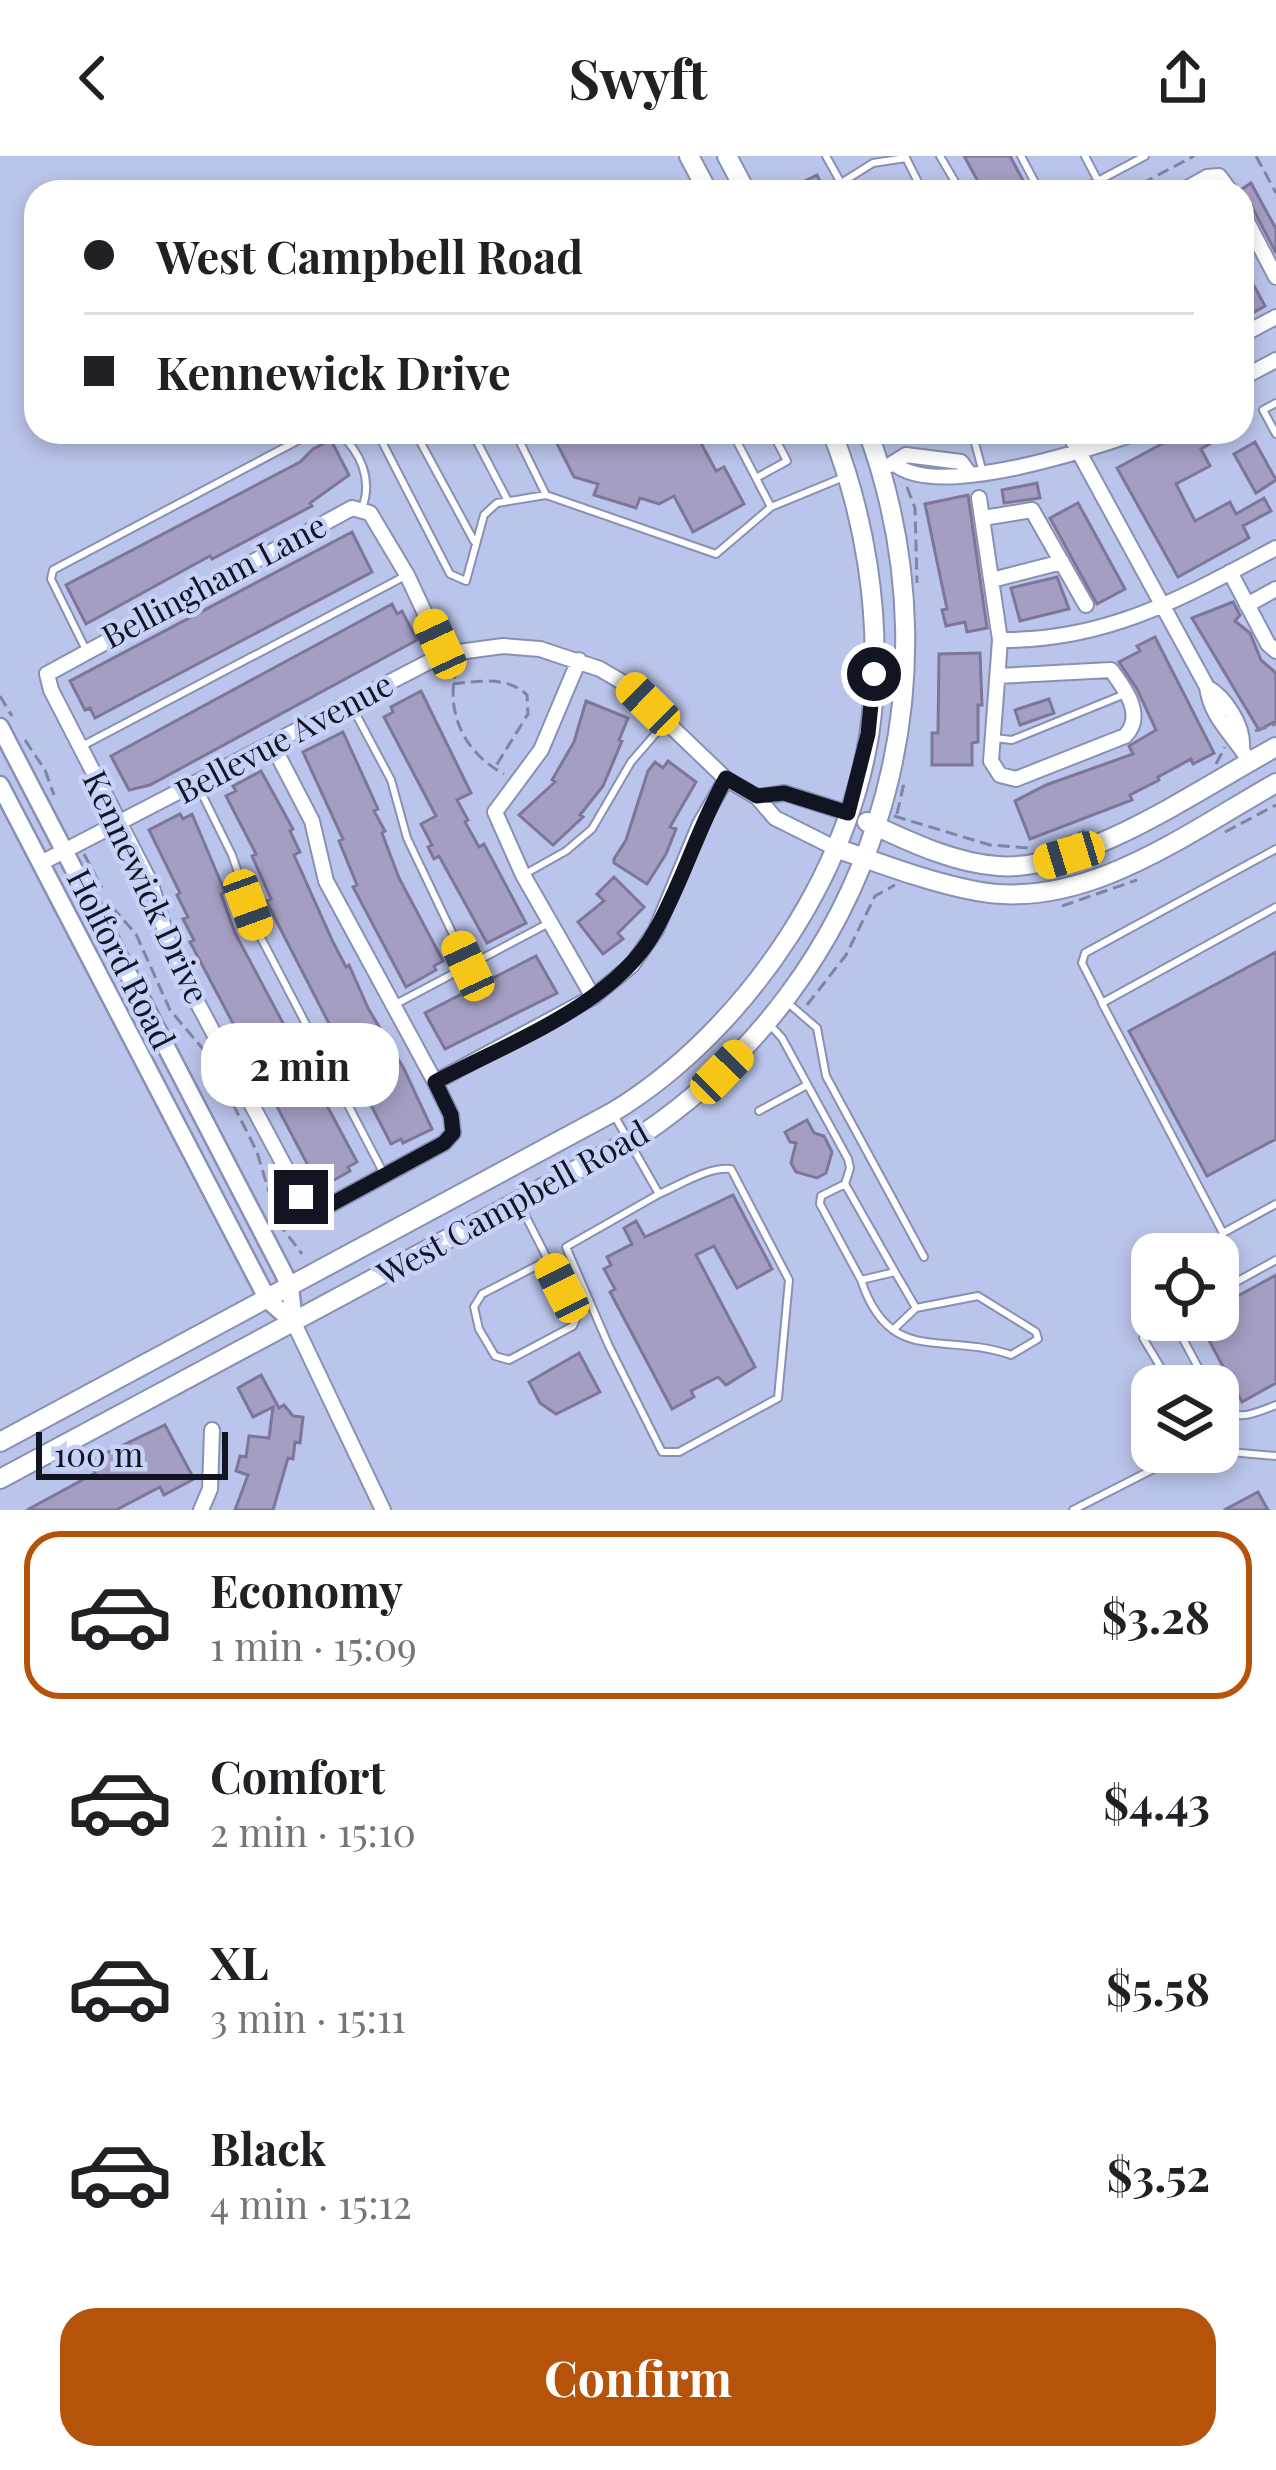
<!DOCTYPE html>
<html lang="en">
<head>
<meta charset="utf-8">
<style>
	:root { --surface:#fff; --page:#f2f2f2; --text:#202124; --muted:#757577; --line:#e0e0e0; --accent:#b45309 }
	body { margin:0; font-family:"Playfair Display",serif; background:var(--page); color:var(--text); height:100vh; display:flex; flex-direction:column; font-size:45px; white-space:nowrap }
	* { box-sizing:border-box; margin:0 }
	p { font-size:39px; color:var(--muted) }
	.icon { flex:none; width:66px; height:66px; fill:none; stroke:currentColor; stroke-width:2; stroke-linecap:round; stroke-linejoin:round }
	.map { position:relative; height:1354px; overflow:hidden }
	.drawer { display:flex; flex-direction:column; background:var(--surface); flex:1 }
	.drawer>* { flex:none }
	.top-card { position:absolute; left:24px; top:24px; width:1230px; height:264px; border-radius:36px; box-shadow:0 6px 18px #0003; display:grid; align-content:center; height:264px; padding:0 60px; background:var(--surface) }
	.controls { position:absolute; left:1131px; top:1077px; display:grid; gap:24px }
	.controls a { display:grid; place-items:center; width:108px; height:108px; border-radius:24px; background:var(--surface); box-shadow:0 6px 18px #0003; font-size:60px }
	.scale { position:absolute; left:36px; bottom:30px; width:192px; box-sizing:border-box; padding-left:12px; border:6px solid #111421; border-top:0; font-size:33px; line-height:42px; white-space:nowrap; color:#111421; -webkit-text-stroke:9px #c8d1f7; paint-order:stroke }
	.end { position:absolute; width:54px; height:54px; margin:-27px; border:15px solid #111421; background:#fff; box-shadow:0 0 0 6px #fff }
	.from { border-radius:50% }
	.bubble { position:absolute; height:84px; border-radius:36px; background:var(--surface); box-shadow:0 6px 18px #0003; font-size:39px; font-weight:700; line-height:84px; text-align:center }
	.car { position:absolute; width:36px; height:72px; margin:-36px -18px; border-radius:15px; box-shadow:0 0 9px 3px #0007; background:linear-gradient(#f5c518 24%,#345 0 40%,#f5c518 0 76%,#345 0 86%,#f5c518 0) }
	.top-card b { display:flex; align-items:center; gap:42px; height:114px; font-size:45px }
	.top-card b+b { border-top:3px solid var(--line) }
	.top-card i { width:30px; height:30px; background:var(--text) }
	ul { padding:21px 0 0; list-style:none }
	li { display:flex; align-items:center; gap:36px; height:168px; margin:0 24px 18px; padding:0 36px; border:6px solid transparent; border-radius:36px }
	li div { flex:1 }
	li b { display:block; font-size:45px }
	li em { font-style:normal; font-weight:700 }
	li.selected { border-color:var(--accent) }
	li>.icon { width:108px; height:108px; stroke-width:1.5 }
	.button { display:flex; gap:24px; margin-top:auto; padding:24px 60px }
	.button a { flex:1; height:138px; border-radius:36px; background:var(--accent); color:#fff; font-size:48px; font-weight:700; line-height:138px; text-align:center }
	header { display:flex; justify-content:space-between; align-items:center; height:156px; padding:0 60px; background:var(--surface); font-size:54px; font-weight:700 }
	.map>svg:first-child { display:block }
	.building { fill:#a59ec3; stroke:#7e769a; stroke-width:3 }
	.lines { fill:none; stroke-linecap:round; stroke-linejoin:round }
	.service-casing { stroke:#8890b4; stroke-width:10 }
	.minor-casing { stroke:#8890b4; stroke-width:18 }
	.tertiary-casing { stroke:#8890b4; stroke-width:21 }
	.secondary-casing { stroke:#8890b4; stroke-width:22 }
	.path { stroke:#7e84a1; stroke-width:3; stroke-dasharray:12 6; stroke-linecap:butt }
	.service { stroke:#fff; stroke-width:6 }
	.minor { stroke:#fff; stroke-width:14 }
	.tertiary { stroke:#fff; stroke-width:16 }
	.secondary { stroke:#fff; stroke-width:18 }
	.route { stroke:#111421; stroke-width:15 }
	.labels { text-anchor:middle; stroke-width:9; stroke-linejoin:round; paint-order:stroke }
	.street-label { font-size:33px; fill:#111421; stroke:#c8d1f7 }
</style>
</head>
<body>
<header><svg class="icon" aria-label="back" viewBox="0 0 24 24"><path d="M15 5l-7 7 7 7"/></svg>Swyft<svg class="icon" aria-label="share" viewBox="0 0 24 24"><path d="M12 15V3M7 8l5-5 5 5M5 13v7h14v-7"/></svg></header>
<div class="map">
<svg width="1276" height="1354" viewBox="0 0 1276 1354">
	<rect width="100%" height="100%" fill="#bbc4ea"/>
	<!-- building -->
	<path class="building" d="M964 0H1010L1026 30 1015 36H984Z
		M817 19 825 36H782Z
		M1251 27 1276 73V97L1252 51 1242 42V33Z
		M1242 108 1265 150 1242 163Z
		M551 276H695L716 315 724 311 744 348 693 376 674 340 659 348 640 342 636 352 594 339 598 328 574 321Z
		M1184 276H1230L1201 293 1210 310 1176 328 1195 365 1230 346 1236 358 1264 342 1271 355 1243 370 1249 382 1178 421 1117 312Z
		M331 284 349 319 310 347 312 350 212 403 210 400 186 413 86 468 66 429 300 306 313 293Z
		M1255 286 1276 324 1256 337 1234 298Z
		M1037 327 1040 342 1004 347 1002 334Z
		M968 339 987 472 967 476 965 466 946 470 942 454 947 453 925 348Z
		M1078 347 1125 433 1097 448 1050 362Z
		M352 376 372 416 95 562 90 552 85 554 70 525Z
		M1057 421 1069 453 1020 465 1011 432Z
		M1233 446 1240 459 1235 465 1250 477 1261 504 1276 517V565L1259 574 1192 462Z
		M392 448 397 458 402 455 417 484 150 629 129 634 111 600Z
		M1155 481 1214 597 1193 608 1191 603 1158 621 1159 624 1130 639 1132 644 1030 683 1015 645 1046 629 1133 598 1129 590 1156 574 1137 533 1119 506 1140 495 1137 490Z
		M980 497 982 549H978V586L972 587V609H932V577H938L939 498Z
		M421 535 471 637 457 644 468 664 465 666 479 691 484 688 526 767 487 787 439 700 434 703 428 691 432 689 421 668 436 660 384 561 393 556 391 551Z
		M1049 543 1054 557 1020 569 1015 554Z
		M586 545 628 562 619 584 622 585 603 630 580 659 583 661 553 689 519 659 555 626 552 624 574 586Z
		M343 576 378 653 374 655 385 675 382 677 399 722 443 805 434 810 436 814 406 831 353 731 357 729 339 685 343 683 303 596Z
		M668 605 696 626 670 671 676 673 666 698 647 728 614 707V703L626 684 648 615 655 606 663 612Z
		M261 615 293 673 290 675 300 696 294 699 333 786 346 811 349 809 368 852 404 913 432 973 403 987 401 983 391 988 266 745 271 743 252 700 256 698 226 640 236 635 233 630Z
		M180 658 183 663 192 658 225 736 221 738 235 777 357 1006 348 1011 350 1015 320 1032 190 786 194 784 183 763 188 761 177 739 180 737 149 674Z
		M614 721 644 751 618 777 623 783 603 798 578 766 604 745 597 738Z
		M1276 796V983L1207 1020 1129 875Z
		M536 800 557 837 445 893 425 857Z
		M807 964 814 977 824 980 832 996 826 1017 817 1022 796 1016 791 1007 796 987 790 986 785 976Z
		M733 1039 772 1113 737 1132 714 1090 696 1099 755 1211 726 1229 718 1221 691 1235 694 1241 672 1253 610 1136 615 1133 604 1113 611 1109 607 1101 632 1088 624 1072 636 1065 645 1081Z
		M1276 1119V1227L1242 1246 1198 1164H1218V1151Z
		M579 1197 600 1236 556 1258 540 1247 529 1226Z
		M261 1219 279 1252 284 1249 293 1260 303 1261 300 1287 295 1286 293 1303 288 1302 273 1354H235L248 1319 236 1315 240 1300 246 1301 249 1280 269 1282 273 1251 253 1261 238 1232Z
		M165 1269 194 1323 164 1339 160 1331 116 1354H27L95 1317 90 1305Z
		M1258 1336 1268 1354H1224Z"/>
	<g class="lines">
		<defs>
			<path id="service" d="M826 0 846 36
				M940 0 961 36
				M1021 0 1040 36
				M1098 25 1145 0
				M841 27 873 7 906 2 917 24 914 36
				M1077 36 1098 25 1085 0
				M1276 247 1263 254 1276 278
				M338 276C361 296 373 324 362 352
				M377 276 450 418 466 425 484 359 497 347 546 339 716 398 771 351 844 321
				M415 276 474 385
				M472 276 508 345
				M515 276 546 339
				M732 276 771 351
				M972 276 982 313
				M975 283 988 276
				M756 322 787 305 772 276
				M86 494 51 423 53 414 314 276
				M350 547 391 624 407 682 468 810
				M994 582 1012 584 1125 538
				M84 589 407 419
				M197 628 232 699 259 778 383 1016
				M525 718 566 695 592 673 631 606 664 568
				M1276 751 1102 847 1223 1077 1276 1048
				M1102 846 1082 807 1085 797 1276 693
				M788 847 817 872 826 920 924 1101
				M394 849 547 768
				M770 869 782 882 848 1003 850 1012 845 1028 895 1116 861 1124 820 1048 821 1040 845 1028
				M759 955 807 929
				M614 959 659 1038 566 1091 609 1190 662 1296H679L778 1242 789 1124 731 1013C707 1011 682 1028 659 1038
				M520 1049C539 1087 558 1124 577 1161L573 1170 509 1204 495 1200 479 1173 474 1151 482 1138 548 1104
				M861 1124C890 1211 943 1175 1011 1199L1038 1183 1036 1176 978 1140 916 1152 895 1116
				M1218 1136 1276 1104
				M1166 1164 1145 1175 1143 1182 1172 1230
				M1173 1164 1208 1230
				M893 1174 916 1152
				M1218 1246C1234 1269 1255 1257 1276 1249
				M1218 1295 1276 1300
				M1073 1354 1187 1296"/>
			<path id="minor" d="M1180 36 1207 21 1219 20 1231 36
				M1242 56 1276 121
				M1242 179 1276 161
				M1242 222 1276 204
				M1068 276 1207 531C1211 563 1235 580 1249 605
				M895 308C937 344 1090 293 1139 276
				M890 309 906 299 961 306 969 317
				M979 342 1000 484 991 605 1000 619 1016 623 1125 580C1145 560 1126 534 1111 514L997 520
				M983 362 1032 354 1086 449
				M1230 416 1268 488 1276 495
				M992 424 1062 406
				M1247 449 1276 433
				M1000 484C1108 485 1184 441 1276 392
				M579 504 541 594 495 656 523 719 593 841
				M1207 531C1225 541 1244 570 1242 592
				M272 588 312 665 326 725 435 926 451 959 453 977 444 987 326 1051 313 1052 301 1041 172 799 151 728 51 534 47 518 352 352 370 357 407 419 444 498
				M757 641 785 637 848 657
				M41 707 444 498 503 490 540 493 600 513 629 530 726 623 757 641 775 662 833 691
				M435 926 593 841 632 809 656 774 700 668 726 623
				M294 1167 383 1354
				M201 1354 210 1333 212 1274"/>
			<path id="tertiary" d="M0 571 283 1116 290 1131 294 1167
				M0 629 268 1144 294 1167"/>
			<path id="secondary" d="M689 0 708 36
				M727 0 746 36
				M867 666C908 685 953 707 998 710 1080 717 1204 630 1276 591
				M833 691C879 707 928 726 976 735 1084 756 1187 677 1276 627
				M0 1286 613 956C748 874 862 704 873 545 880 454 865 361 832 276
				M0 1323 643 978C872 823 963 536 868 276"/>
		</defs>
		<!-- service casing -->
		<use href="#service" class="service-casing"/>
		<!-- minor casing -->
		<use href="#minor" class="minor-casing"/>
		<!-- tertiary casing -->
		<use href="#tertiary" class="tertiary-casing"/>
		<!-- secondary casing -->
		<use href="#secondary" class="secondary-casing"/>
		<!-- path -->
		<path class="path" d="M1256 0 1276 37
			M1126 36 1194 0
			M907 331 915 352 917 427
			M457 511C444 555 464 597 504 618
			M453 528C478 525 508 520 527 539L528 558 494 613
			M0 540 12 560
			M1255 575 1276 568
			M25 584 45 614 54 639
			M1216 608 1225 591
			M897 658 904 627
			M894 660 990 689 1029 692
			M1225 676 1276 649
			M1061 684 1085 675
			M84 698 102 732
			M1062 750 1137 724
			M112 751 136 778 170 854 209 900 257 996 278 1066 302 1098
			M807 849 846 799 875 740 895 729"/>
		<!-- service -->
		<use href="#service" class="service"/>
		<!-- minor -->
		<use href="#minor" class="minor"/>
		<!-- tertiary -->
		<use href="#tertiary" class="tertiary"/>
		<!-- secondary -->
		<use href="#secondary" class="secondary"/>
	</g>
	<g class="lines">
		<!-- route -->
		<path class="route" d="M301 1041 313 1052 326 1051 444 987 453 977 451 959 435 926C508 887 614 849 655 775 683 726 698 671 726 622L757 640 784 637 848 657 868 578 874 518"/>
	</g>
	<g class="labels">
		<!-- street labels -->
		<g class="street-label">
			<text transform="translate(214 425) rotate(-28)" y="12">Bellingham Lane</text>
			<text transform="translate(284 582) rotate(-28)" y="12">Bellevue Avenue</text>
			<text transform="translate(146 731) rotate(65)" y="12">Kennewick Drive</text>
			<text transform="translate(121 803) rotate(63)" y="12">Holford Road</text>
			<text transform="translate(513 1047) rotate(-29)" y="12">West Campbell Road</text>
		</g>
	</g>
</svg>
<div class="controls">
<a><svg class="icon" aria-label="locate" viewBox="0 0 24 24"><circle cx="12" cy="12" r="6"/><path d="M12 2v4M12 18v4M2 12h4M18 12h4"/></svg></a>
<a><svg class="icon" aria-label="layers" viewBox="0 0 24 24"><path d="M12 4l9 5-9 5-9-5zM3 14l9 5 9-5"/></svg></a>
</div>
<div class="scale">100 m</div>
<i class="end from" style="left:874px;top:518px"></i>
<i class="end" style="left:301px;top:1041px"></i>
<div class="bubble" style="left:201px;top:867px;width:198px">2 min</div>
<i class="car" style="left:440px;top:488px;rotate:335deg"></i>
<i class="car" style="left:648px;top:548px;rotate:314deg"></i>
<i class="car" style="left:1069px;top:699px;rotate:253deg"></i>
<i class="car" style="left:248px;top:749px;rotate:160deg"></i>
<i class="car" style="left:468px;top:810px;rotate:335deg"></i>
<i class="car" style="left:722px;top:916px;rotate:44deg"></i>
<i class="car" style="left:562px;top:1132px;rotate:333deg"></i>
<div class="top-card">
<b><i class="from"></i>West Campbell Road</b>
<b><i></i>Kennewick Drive</b>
</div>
</div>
<section class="drawer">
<ul>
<li class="selected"><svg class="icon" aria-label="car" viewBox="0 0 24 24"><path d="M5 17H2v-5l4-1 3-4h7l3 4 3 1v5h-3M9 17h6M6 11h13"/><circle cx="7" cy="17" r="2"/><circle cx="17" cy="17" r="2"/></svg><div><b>Economy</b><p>1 min · 15:09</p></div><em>$3.28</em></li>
<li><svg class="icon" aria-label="car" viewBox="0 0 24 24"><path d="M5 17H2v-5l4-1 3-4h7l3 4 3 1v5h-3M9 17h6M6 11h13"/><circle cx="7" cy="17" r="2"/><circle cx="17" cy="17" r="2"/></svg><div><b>Comfort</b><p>2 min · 15:10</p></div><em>$4.43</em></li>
<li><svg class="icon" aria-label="car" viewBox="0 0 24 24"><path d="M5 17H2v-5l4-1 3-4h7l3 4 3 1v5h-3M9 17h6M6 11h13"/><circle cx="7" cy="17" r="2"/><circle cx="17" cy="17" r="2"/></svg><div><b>XL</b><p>3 min · 15:11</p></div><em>$5.58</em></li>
<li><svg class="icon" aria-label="car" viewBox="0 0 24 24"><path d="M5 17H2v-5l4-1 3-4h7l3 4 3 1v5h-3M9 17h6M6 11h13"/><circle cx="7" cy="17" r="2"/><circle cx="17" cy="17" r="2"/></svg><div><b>Black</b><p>4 min · 15:12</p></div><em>$3.52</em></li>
</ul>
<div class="button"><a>Confirm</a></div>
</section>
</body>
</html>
